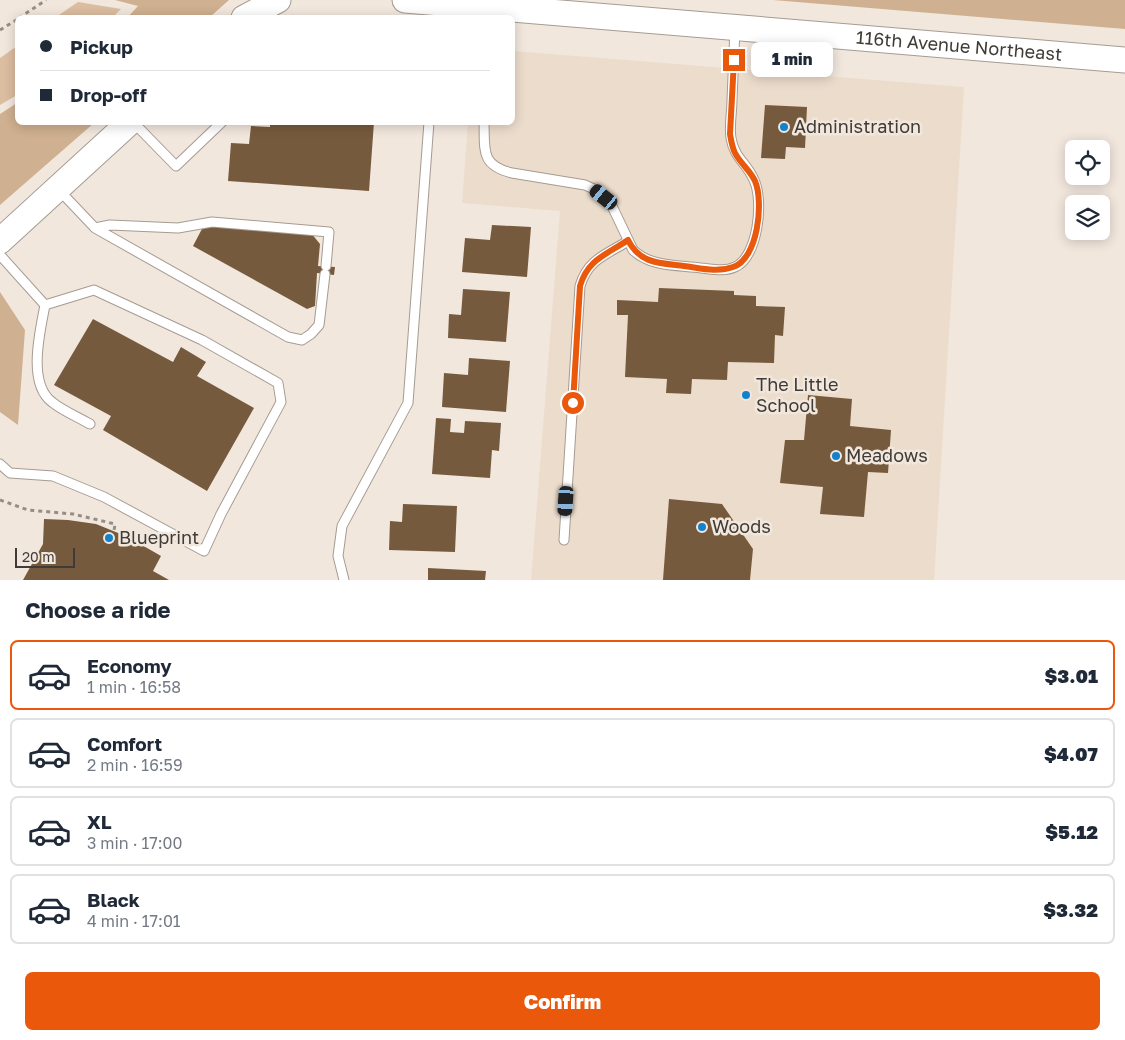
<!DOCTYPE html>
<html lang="en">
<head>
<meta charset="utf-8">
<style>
	:root { --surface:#fff; --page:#f2f2f3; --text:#1f2937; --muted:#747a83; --line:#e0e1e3; --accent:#ea580c }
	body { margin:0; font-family:"Golos Text",sans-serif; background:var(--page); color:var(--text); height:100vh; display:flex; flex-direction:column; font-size:19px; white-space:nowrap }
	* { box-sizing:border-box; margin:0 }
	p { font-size:16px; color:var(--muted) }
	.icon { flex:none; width:28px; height:28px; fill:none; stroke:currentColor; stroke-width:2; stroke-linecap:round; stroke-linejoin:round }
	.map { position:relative; height:580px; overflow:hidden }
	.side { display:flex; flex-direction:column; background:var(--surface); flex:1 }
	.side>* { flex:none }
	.guide { position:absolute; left:15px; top:15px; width:500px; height:110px; border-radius:8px; box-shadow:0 2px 12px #0003; display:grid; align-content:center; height:110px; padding:0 25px; background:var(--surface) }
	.fabs { position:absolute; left:1065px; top:140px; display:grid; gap:10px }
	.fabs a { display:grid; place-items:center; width:45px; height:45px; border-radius:8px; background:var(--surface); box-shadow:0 2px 12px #0003; font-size:25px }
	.scale { position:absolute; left:15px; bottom:12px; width:60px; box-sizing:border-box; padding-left:5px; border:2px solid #3f3b37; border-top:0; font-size:14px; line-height:18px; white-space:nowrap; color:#3f3b37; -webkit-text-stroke:4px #f2e7dd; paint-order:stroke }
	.end { position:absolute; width:22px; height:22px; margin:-11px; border:6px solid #ea580c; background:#fff; box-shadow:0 0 0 2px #fff }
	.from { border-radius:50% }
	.bubble { position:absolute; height:35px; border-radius:8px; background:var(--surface); box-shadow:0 2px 12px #0003; font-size:16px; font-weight:800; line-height:35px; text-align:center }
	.car { position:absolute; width:15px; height:30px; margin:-15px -8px; border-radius:6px; box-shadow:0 0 4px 1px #0007; background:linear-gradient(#222 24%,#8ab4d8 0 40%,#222 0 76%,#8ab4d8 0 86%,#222 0) }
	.guide b { display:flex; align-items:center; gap:18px; height:48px; font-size:19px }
	.guide b+b { border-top:1px solid var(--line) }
	.guide i { width:12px; height:12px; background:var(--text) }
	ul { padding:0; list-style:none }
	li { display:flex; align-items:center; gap:15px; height:70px; margin:0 10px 8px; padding:0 15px; border:2px solid var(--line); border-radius:8px }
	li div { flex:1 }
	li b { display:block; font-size:19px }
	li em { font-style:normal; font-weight:800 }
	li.selected { border-color:var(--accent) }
	li>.icon { width:45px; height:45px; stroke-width:1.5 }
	h2 { padding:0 25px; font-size:22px; line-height:60px }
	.action { display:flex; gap:10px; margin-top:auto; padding:10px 25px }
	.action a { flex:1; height:58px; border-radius:8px; background:var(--accent); color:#fff; font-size:20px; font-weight:800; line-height:58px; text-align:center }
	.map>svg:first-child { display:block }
	.built { fill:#ecdccc }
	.green { fill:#dbbda0 }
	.forest { fill:#cfb090 }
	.building { fill:#765a3d }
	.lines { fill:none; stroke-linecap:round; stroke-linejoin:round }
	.lane-casing { stroke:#a69b92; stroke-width:11 }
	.secondary-casing { stroke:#a69b92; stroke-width:27 }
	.path { stroke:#958d87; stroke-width:3; stroke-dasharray:4 4; stroke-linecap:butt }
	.lane { stroke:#fff; stroke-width:9 }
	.secondary { stroke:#fff; stroke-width:25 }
	.route { stroke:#ea580c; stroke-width:6 }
	.poi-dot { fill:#1182cb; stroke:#f2e7dd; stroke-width:2 }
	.labels { text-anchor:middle; stroke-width:5; stroke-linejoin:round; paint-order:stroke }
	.street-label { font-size:18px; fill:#3f3b37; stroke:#f2e7dd }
	.poi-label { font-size:18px; fill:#3f3b37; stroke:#f2e7dd; text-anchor:start }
</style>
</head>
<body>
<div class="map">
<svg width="1125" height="580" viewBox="0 0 1125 580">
	<rect width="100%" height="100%" fill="#f2e7dd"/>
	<!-- built -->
	<path class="built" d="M513 51 964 87 934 580H531L560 211 462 203 468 123 512 122Z"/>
	<!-- green -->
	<path class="green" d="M78 2 121 9 113 17H56Z
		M17 46V95L0 105V58Z"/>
	<!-- forest -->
	<path class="forest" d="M115 0H229L210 17 127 18 138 6Z
		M773 0H1125V29Z
		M17 103 18 122 94 123 0 205V114Z
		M0 292 25 330 18 425 0 412Z"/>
	<!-- building -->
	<path class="building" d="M765 105 807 107 805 148 786 147 785 159 761 158Z
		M270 122H374L369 191 228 181 231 143 249 144 251 126 270 127Z
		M204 225 311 233 320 244 318 266 335 267 334 275 317 273 315 306 307 309 193 246Z
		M492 225 531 227 527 277 462 272 465 238 490 240Z
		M659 288 734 291V295L756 296V306L785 307 783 336 775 335 774 363 728 362 727 380 692 379 691 394 666 393 667 379 625 377 628 315H617V300L658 302Z
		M463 289 510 292 506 342 448 338 449 314 461 315Z
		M93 319 173 362 181 347 206 362 197 376 254 408 207 491 103 430 111 416 54 385Z
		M469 358 510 361 506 412 442 407 444 373 468 375Z
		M808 395 852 399 850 426 891 430 888 473 868 472 864 517 820 514 823 487 780 483 785 440H804Z
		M436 418 451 419 450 432 464 433 465 421 501 423 499 451 492 450 490 478 432 474Z
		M669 499 722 504 753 549 750 580H663Z
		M403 504 457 506 455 552 389 550 390 521 402 522Z
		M44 519 68 520 96 524 128 537 161 556 153 571 169 580H23L43 544Z
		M428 568 486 571 485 580H428Z"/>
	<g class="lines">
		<defs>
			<path id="lane" d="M133 122 176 166 222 122
				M484 122C485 150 480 165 512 173L585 185 596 190 612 206 633 250C650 267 678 265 701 268 712 269 724 272 735 267 758 257 764 201 754 180 747 163 734 158 731 138 729 126 732 112 732 100 733 76 734 52 735 28
				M58 189 95 228 288 337 302 340 311 334 319 325 325 274
				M95 228 110 225 178 228 212 222 329 232 326 266
				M0 255 45 305 94 290 202 340 278 383 281 402 221 514 204 551 104 497 53 476 10 473 0 464
				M45 305C40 332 27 383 52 402 63 411 78 417 90 424
				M564 540 580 286C588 259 606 255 628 241
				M344 580 338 556 342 526 408 403 429 122"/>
			<g id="secondary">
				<path id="s1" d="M405 0 1125 60"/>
				<path d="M244 18 278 0"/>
				<path d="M0 241 130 122"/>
			</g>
		</defs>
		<!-- lane casing -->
		<use href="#lane" class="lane-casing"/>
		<!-- secondary casing -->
		<use href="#secondary" class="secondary-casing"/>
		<!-- path -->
		<path class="path" d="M19 18 46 0
			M0 30 18 19
			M0 500 28 510 73 514 115 524 114 531"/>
		<!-- lane -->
		<use href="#lane" class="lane"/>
		<!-- secondary -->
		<use href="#secondary" class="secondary"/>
	</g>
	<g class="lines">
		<!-- route -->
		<path class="route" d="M573 403 580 286C588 259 606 255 628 240 640 264 660 263 684 266 700 268 717 273 733 267 758 259 764 202 755 181 750 170 740 163 735 153 732 147 731 140 730 134L734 60"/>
	</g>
	<!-- markers -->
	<g class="poi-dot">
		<circle cx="784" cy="127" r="5"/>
		<circle cx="746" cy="395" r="5"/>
		<circle cx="836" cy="456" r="5"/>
		<circle cx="702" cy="527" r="5"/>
		<circle cx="109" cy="538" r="5"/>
	</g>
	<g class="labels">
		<!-- street labels -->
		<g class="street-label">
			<text dy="6" stroke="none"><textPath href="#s1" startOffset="556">116th Avenue Northeast</textPath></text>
		</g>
		<!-- poi labels -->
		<g class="poi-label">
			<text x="794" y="133">Administration</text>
			<text x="756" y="391">The Little<tspan x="756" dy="21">School</tspan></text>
			<text x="846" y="462">Meadows</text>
			<text x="712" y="533">Woods</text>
			<text x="119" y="544">Blueprint</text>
		</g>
	</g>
</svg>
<div class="fabs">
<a><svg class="icon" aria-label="locate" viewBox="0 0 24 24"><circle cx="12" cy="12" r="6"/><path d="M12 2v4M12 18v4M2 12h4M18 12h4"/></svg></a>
<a><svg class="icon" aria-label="layers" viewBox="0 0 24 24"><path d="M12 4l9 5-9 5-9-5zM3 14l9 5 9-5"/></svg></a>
</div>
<div class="scale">20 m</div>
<i class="end from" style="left:573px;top:403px"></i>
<i class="end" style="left:734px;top:60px"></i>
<div class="bubble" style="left:751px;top:42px;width:82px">1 min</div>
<i class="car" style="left:604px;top:197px;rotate:309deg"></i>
<i class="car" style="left:566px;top:501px;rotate:184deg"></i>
<div class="guide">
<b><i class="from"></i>Pickup</b>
<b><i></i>Drop-off</b>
</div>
</div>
<section class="side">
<h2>Choose a ride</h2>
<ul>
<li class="selected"><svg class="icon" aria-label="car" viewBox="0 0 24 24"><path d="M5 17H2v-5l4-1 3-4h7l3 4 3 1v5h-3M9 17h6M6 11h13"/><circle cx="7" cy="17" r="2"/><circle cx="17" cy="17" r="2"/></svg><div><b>Economy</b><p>1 min · 16:58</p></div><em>$3.01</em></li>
<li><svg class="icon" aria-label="car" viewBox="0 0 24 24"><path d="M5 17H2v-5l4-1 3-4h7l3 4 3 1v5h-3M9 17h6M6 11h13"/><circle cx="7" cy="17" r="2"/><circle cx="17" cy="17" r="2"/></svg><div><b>Comfort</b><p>2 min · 16:59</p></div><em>$4.07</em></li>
<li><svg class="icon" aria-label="car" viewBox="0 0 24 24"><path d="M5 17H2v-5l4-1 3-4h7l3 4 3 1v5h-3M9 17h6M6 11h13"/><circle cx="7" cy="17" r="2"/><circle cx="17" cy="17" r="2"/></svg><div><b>XL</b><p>3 min · 17:00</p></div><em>$5.12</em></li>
<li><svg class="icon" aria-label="car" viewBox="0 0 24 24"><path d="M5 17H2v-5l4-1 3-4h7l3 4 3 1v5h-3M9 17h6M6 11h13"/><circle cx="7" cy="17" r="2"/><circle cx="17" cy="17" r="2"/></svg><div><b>Black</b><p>4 min · 17:01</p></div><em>$3.32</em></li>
</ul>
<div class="action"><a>Confirm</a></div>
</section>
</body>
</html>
